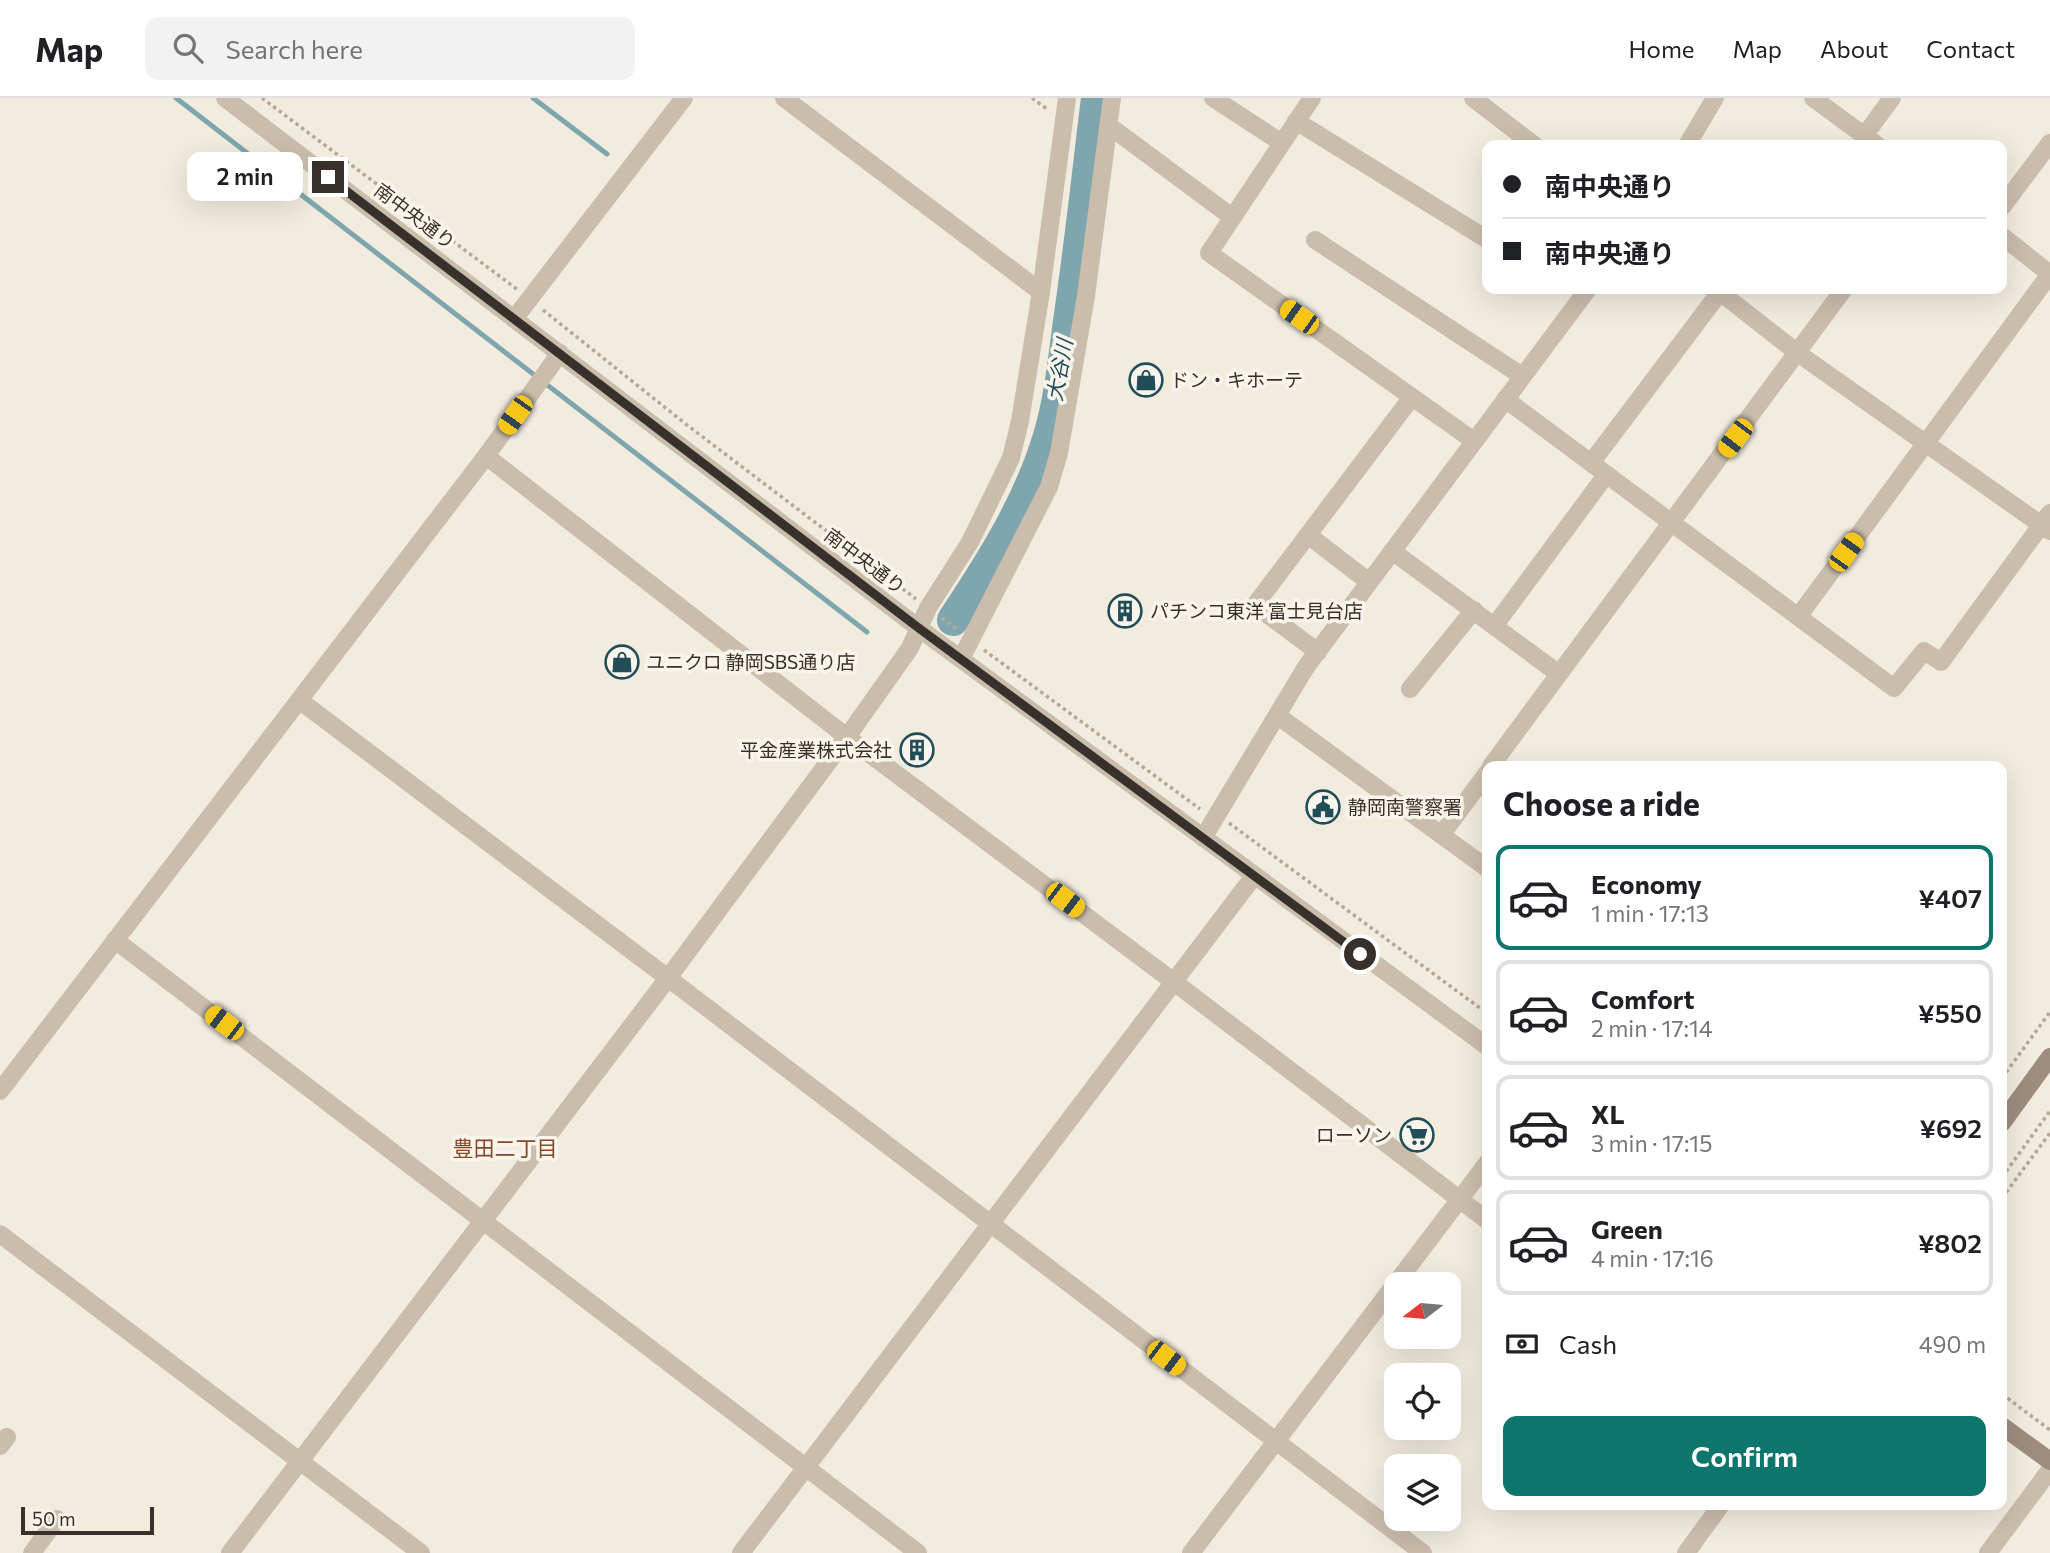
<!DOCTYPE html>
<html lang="en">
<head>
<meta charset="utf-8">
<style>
	:root { --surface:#fff; --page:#f2f2f2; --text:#202124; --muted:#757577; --line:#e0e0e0; --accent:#0f766e }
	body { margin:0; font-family:Commissioner,"Noto Sans JP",sans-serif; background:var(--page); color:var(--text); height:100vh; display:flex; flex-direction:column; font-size:26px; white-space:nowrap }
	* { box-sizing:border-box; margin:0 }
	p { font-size:23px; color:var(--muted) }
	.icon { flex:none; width:38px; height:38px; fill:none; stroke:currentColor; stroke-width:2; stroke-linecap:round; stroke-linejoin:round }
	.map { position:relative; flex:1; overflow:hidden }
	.side { position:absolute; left:1482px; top:663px; width:525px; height:749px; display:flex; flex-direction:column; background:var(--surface); border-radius:14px; box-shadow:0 7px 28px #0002 }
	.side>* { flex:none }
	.hud { position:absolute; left:1482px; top:42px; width:525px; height:154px; border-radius:14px; box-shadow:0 7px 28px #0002; display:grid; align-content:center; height:154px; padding:0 21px; background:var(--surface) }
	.needle { width:46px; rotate:254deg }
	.fabs { position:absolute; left:1384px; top:1174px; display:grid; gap:14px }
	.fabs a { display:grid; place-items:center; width:77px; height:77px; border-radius:14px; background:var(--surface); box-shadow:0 7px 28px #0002; font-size:35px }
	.scale { position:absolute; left:21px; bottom:18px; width:133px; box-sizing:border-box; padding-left:7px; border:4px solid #38302a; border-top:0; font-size:19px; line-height:24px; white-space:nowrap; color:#38302a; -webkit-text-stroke:5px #faf5ec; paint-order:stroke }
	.end { position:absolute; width:32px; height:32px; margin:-16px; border:9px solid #38302a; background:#fff; box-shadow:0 0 0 4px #fff }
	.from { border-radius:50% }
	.bubble { position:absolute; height:49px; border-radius:14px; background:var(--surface); box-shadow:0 7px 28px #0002; font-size:23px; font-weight:600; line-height:49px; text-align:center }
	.car { position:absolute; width:21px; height:42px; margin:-21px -10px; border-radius:9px; box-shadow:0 0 5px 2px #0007; background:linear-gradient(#f5c518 24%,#345 0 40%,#f5c518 0 76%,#345 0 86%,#f5c518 0) }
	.hud b { display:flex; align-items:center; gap:24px; height:66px; font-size:26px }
	.hud b+b { border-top:2px solid var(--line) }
	.hud i { width:18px; height:18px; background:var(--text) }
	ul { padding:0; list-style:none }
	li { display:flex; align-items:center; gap:21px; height:105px; margin:0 14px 10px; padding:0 7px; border:4px solid var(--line); border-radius:14px }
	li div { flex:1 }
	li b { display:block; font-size:26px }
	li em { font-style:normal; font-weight:600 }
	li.current { border-color:var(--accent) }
	li>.icon { width:63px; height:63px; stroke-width:1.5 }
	h2 { padding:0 21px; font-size:32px; line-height:84px }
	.pay { display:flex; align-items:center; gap:18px; height:77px; padding:0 21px; font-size:26px }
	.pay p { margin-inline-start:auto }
	.button { display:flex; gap:14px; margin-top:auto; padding:14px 21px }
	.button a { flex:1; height:80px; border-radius:14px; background:var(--accent); color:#fff; font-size:28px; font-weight:600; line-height:80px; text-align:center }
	header { display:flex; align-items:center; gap:42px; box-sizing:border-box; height:98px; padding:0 35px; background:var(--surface); border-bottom:2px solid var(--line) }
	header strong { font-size:33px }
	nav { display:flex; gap:38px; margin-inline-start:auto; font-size:24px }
	.search { width:490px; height:63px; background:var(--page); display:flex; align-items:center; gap:18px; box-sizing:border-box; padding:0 24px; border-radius:14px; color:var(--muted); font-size:26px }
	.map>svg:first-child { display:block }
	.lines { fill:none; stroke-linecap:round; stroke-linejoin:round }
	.stream { stroke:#7fa6ae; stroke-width:5 }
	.river { stroke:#7fa6ae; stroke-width:32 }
	.path { stroke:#b6a896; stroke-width:3.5; stroke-dasharray:3.5 3.5; stroke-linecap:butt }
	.minor { stroke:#cabdac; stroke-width:18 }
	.tertiary { stroke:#cabdac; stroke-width:18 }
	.secondary { stroke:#9e8d7d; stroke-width:18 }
	.route { stroke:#38302a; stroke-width:9 }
	.labels { text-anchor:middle; stroke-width:7; stroke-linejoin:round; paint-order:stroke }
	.street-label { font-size:19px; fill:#38302a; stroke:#faf5ec }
	.poi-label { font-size:19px; fill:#38302a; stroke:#faf5ec; text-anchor:start }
	.water-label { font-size:21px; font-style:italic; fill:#214d58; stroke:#faf5ec }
	.neighbourhood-label { font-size:21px; fill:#844927; stroke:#faf5ec }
</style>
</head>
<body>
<header>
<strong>Map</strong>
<div class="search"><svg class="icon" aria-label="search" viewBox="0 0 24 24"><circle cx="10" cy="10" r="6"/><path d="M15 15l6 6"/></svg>Search here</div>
<nav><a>Home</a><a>Map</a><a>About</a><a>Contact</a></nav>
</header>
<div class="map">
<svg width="2050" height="1455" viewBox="0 0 2050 1455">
	<rect width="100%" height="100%" fill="#f2ecdf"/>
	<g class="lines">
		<!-- stream -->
		<path class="stream" d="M176 0 867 534
			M533 0 607 56"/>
		<!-- river -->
		<path class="river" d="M953 522C991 465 1029 405 1049 338 1060 301 1064 261 1069 223 1080 149 1088 74 1097 0"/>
		<!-- path -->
		<path class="path" d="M262 0 518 192
			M1032 0 1047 11
			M543 212 687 327 916 501
			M942 520 958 532
			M984 552 1200 711
			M1229 725 1488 916
			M2002 980 2050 914
			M2002 1079 2050 1013
			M2002 1100 2050 1035
			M2002 1296 2050 1332"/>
		<!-- minor -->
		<path class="minor" d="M784 0 1041 194
			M1213 0 1282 45
			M1312 0 1209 155 1474 343
			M1473 0 1534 47
			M1813 0 1877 47
			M1296 23 1488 142
			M1108 27 1232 119
			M1864 38 1892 0
			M1687 47 1715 0
			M2002 109 2050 45
			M2002 138 2050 176
			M1315 142 1522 278
			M1716 191 1799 256 2050 433
			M1505 301 1894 590 1924 553 1941 564 2050 415
			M486 358 847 639 1174 884 1488 1123
			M1591 365 1720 194
			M1308 437 1369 484
			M1392 453 1559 576
			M1798 519 2050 176
			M1495 527 1606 377
			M1318 554 1255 507 1412 299
			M961 561 1049 389 1059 355 1086 198 1112 0
			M1410 591 1474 512
			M299 602 668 880 1423 1455
			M1278 618 1488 771
			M1491 668 1844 191
			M1441 737 1488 674
			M1203 740 1306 569 1588 191
			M115 842 918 1455
			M0 993 486 358 560 255
			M0 1136 421 1455
			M0 1348 7 1339
			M32 1455 57 1421
			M741 1455 1254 778
			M1191 1455 1488 1064
			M1988 1455 2050 1372"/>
		<!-- tertiary -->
		<path class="tertiary" d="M225 0 920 531 1488 949
			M514 221 684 0
			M230 1455 668 880 847 639 910 550 928 510 970 444 1011 360 1020 323 1041 194 1067 0
			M1686 1455 1721 1407"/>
		<!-- secondary -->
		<path class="secondary" d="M2002 1025 2050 959
			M2002 1328 2050 1363"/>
	</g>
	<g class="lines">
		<!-- route -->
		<path class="route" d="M328 79 920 531 1360 856"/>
	</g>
	<!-- icons -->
	<defs>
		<symbol id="shop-ring" viewBox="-11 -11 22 22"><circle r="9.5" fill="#faf5ec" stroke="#214d58" stroke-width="1.5"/><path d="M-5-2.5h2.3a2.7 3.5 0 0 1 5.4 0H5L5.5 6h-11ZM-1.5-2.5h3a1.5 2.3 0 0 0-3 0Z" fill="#214d58"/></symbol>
		<symbol id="building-ring" viewBox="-11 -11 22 22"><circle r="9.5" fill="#faf5ec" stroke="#214d58" stroke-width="1.5"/><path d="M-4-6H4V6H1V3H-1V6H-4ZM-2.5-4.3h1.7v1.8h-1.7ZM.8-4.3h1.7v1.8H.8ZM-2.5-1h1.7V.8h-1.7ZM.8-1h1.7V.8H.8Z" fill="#214d58"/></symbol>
		<symbol id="civic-ring" viewBox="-11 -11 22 22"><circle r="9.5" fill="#faf5ec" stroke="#214d58" stroke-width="1.5"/><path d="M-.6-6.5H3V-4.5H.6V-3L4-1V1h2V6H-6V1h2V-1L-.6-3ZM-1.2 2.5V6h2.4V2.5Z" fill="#214d58"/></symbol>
		<symbol id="supermarket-ring" viewBox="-11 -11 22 22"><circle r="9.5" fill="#faf5ec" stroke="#214d58" stroke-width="1.5"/><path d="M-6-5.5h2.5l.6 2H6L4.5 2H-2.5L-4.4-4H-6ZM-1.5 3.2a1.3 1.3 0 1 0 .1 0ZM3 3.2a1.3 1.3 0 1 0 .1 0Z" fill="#214d58"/></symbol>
	</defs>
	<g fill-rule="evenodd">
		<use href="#shop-ring" x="1127" y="263" width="38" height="38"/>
		<use href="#building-ring" x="1106" y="494" width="38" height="38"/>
		<use href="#shop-ring" x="603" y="545" width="38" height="38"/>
		<use href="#building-ring" x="898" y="633" width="38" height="38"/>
		<use href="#civic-ring" x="1304" y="690" width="38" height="38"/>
		<use href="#supermarket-ring" x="1398" y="1018" width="38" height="38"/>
	</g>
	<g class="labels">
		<!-- street labels -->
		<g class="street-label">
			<text transform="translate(415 118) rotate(37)" y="7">南中央通り</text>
			<text transform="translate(865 463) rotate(37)" y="7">南中央通り</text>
		</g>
		<!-- poi labels -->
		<g class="poi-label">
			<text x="1170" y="289">ドン・キホーテ</text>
			<text x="1150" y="520">パチンコ東洋 富士見台店</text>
			<text x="646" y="571">ユニクロ 静岡SBS通り店</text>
			<text x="892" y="659" text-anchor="end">平金産業株式会社</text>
			<text x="1348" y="716">静岡南警察署</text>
			<text x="1392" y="1044" text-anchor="end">ローソン</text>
		</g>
		<!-- water labels -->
		<g class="water-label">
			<text transform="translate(1060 272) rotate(-80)" y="7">大谷川</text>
		</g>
		<!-- neighbourhood labels -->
		<g class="neighbourhood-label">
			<text x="505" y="1058">豊田二丁目</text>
		</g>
	</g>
</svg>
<div class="fabs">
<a><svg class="needle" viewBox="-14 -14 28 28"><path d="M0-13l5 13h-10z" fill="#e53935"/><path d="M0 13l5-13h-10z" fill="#757577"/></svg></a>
<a><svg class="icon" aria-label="locate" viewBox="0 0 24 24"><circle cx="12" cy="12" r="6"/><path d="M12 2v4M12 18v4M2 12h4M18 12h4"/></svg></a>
<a><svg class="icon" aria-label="layers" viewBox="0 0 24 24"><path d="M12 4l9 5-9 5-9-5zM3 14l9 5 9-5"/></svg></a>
</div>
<div class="scale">50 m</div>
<i class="end from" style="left:1360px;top:856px"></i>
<i class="end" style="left:328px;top:79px"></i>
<div class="bubble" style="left:187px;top:54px;width:116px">2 min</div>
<i class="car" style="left:1299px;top:219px;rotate:305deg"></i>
<i class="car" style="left:515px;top:317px;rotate:215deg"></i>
<i class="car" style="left:1735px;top:340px;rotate:217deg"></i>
<i class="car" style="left:1846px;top:454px;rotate:36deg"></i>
<i class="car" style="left:1065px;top:802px;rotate:127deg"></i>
<i class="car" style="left:224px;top:925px;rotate:307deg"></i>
<i class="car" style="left:1166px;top:1260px;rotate:127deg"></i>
<div class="hud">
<b><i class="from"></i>南中央通り</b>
<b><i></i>南中央通り</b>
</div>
<section class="side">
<h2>Choose a ride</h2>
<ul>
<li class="current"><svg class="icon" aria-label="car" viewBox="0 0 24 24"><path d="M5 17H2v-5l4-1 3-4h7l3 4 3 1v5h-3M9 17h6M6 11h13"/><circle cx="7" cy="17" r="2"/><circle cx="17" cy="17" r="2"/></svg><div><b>Economy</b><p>1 min · 17:13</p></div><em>¥407</em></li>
<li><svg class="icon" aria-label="car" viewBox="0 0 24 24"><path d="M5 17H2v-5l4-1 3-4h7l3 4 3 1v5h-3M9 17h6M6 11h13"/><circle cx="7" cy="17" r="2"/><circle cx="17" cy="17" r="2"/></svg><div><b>Comfort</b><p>2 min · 17:14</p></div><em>¥550</em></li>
<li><svg class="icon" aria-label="car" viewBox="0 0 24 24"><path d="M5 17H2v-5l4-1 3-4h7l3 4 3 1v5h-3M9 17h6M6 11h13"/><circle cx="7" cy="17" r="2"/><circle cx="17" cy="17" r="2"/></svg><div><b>XL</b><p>3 min · 17:15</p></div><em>¥692</em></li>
<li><svg class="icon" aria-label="car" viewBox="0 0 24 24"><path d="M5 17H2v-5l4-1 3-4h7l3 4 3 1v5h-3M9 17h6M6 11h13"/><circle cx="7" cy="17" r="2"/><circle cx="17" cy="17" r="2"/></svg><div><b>Green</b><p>4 min · 17:16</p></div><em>¥802</em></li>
</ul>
<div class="pay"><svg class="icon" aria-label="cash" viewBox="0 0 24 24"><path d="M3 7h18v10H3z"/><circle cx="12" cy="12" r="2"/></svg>Cash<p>490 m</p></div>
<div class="button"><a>Confirm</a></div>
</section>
</div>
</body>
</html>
